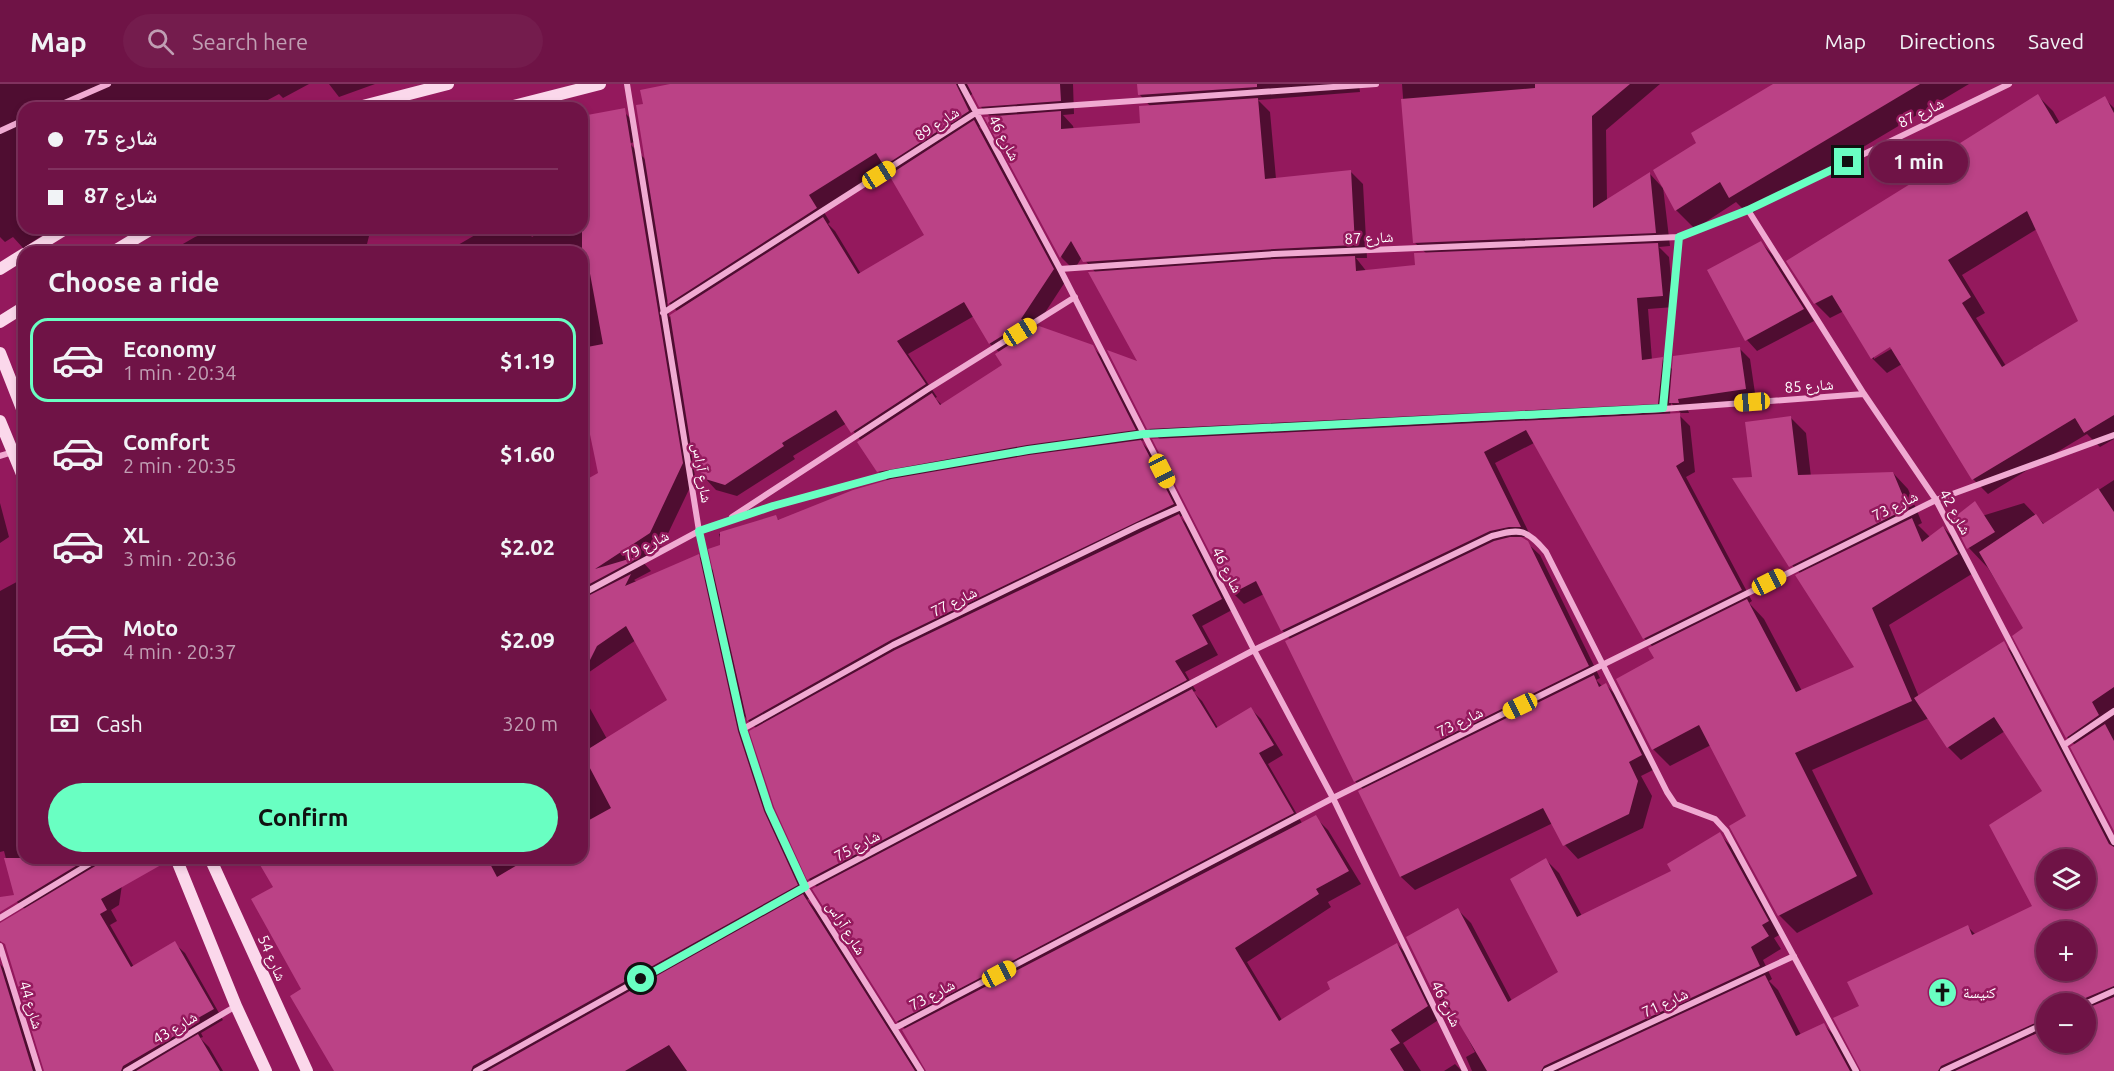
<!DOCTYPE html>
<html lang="en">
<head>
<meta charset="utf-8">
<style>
	:root { --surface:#6f1346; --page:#741c4d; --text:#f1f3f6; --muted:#c09eb3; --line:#81325f; --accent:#69ffc2 }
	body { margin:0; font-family:Ubuntu,"Noto Naskh Arabic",sans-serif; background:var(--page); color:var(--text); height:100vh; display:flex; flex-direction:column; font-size:22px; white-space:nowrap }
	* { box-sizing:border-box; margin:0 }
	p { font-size:20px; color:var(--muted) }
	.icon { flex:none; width:33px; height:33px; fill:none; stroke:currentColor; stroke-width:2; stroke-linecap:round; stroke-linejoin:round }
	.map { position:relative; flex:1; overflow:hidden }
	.side { position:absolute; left:18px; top:162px; width:570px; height:618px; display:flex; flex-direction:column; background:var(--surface); border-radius:18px; box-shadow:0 3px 9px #0003,0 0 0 2px var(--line) }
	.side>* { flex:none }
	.top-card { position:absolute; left:18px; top:18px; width:570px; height:132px; border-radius:18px; box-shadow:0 3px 9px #0003,0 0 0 2px var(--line); display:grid; align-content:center; height:132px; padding:0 30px; background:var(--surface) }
	.fabs { position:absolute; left:2036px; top:765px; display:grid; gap:12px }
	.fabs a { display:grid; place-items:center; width:60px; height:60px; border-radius:50%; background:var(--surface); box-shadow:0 3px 9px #0003,0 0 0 2px var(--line); font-size:30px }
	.end { position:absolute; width:27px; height:27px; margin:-14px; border:8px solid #69ffc2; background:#111; box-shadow:0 0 0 3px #111 }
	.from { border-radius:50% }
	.bubble { position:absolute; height:42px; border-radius:21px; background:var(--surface); box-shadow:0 3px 9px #0003,0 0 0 2px var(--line); font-size:20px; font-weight:600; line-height:42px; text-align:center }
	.car { position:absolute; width:18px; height:36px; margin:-18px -9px; border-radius:8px; box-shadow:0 0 4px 2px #0007; background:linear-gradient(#f5c518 24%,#345 0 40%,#f5c518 0 76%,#345 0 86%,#f5c518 0) }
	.top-card b { display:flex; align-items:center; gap:21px; height:57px; font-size:22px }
	.top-card b+b { border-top:2px solid var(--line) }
	.top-card i { width:15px; height:15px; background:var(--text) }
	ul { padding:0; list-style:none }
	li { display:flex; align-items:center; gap:18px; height:84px; margin:0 12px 9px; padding:0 18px; border:3px solid transparent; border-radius:18px }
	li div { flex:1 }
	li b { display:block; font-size:22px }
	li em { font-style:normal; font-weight:600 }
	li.selected { border-color:var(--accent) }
	li>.icon { width:54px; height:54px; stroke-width:1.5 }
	h2 { padding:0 30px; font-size:27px; line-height:72px }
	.pay { display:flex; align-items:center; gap:15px; height:66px; padding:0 30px; font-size:22px }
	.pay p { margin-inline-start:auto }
	.action { display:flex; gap:12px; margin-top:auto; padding:12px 30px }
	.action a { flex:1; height:69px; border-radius:36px; background:var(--accent); color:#111; font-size:24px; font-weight:600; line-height:69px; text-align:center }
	header { display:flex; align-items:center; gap:36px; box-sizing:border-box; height:84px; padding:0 30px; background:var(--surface); border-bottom:2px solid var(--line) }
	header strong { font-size:28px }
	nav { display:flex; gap:33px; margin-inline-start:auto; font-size:21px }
	.search { width:420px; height:54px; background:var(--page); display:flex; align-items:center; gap:15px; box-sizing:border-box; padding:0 21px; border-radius:33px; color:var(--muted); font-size:22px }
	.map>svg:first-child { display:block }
	.shadow { fill:#0007; fill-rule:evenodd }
	.building { fill:#bb4286; fill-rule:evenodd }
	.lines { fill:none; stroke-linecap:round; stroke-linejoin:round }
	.street { stroke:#f0aad2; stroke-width:6 }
	.secondary { stroke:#fbd8eb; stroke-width:12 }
	.route { stroke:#69ffc2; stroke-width:8 }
	.labels { text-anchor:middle; stroke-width:5; stroke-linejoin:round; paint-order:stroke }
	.street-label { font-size:15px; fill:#fff; stroke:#94195d }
	.poi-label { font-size:15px; fill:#fff; stroke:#94195d; text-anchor:start }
</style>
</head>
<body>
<header>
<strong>Map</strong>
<div class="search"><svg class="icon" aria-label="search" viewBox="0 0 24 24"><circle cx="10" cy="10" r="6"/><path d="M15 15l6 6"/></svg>Search here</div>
<nav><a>Map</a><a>Directions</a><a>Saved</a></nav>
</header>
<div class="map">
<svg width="2114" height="987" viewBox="0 0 2114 987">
	<rect width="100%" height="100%" fill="#94195d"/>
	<!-- shadow -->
	<path class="shadow" d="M0 0H309L283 14 279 10 253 24H24V144H54L23 164 13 153 5 158 0 153Z
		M329 0H375L339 13Z
		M678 0H1073L1074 30 1063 31 1073 42 1074 46 1141 40 1151 23 1140 11 1139 0H1359L1360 8 1258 16 1270 28 1276 95 1350 87 1363 100 1367 174H1356L1367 188 1416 182 1427 170 1414 158 1402 0H1660L1606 46 1607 117 1650 90 1662 103 1698 59 1776 0H1969L1749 131 1736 118 1695 145 1676 126 1663 103 1670 162 1659 163 1669 173 1674 223 1648 225 1652 276 1662 275 1673 286 1740 265 1750 275 1756 316 1688 326 1689 329H1681L1671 319 1670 331H1679L1690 342 1695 388 1686 393 1752 517 1749 519 1764 535 1802 607 1857 584 1801 490 1792 481 1754 395 1791 334 1806 349 1811 393 1893 389 1908 405 1922 439 1918 441 1931 454 1944 444 1961 462 1975 488 1889 541 1919 613 2003 559 2016 572 2114 760V987H1862L1861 923 1968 843 1976 851 2034 823 2044 707 2005 647 1961 676 1948 663 1929 634 1812 686 1873 810 1797 849 1779 831 1731 743 1748 733 1711 661 1670 682 1653 665 1656 575 1653 563 1644 554 1534 359 1495 379 1531 453H1514L1527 459 1540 471 1600 594 1596 596 1603 603 1606 601 1620 615 1655 685 1641 692 1652 712 1643 744 1578 775 1565 761 1553 739 1415 806 1401 793 1360 708 1364 706 1355 697 1291 556 1282 546 1264 510 1244 520 1233 509 1155 356H1161L1148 344 1140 280 1096 189 1082 173 1074 186 1062 174 987 34H992L980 22 973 9 970 12 982 41 979 43 986 50 1065 198 1033 247 1092 262 1103 274 1145 356 1140 357 1151 368 1183 431 1180 433 1189 442 1232 526 1202 542 1218 571 1185 588 1196 607 1193 608 1202 617 1218 644 1251 625 1261 635 1283 671 1268 680 1302 739 1315 733 1328 746 1361 800 1328 818 1331 823 1247 878 1282 936 1332 905 1397 860 1410 873 1440 935 1403 959 1421 987H927L906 946 897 937 818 804 809 795 757 645 744 632 750 661 777 742 810 814 807 816 816 825 918 987H335L303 906 275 804 258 774H582V610L607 655 669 617 636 556 582 593V399L600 390 582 304V168H446L487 144H526L532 153 546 144H582V89L631 61 646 76 645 21ZM888 84 893 89 926 151 861 190 835 147 828 140 830 138 822 125ZM667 217 678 228 669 233ZM974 232 990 260 999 268 1004 282 942 321 935 314 937 313 908 270ZM847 339 861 357 878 387 888 397 780 437 775 433 719 450 722 461 715 488 698 471 637 498 634 496 651 487 641 476 662 462 695 393 690 359 697 367 704 393 716 406 737 412 795 375 793 372ZM2046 776H2085V814H2046ZM2046 848H2085V886H2046ZM2046 920H2085V958H2046Z
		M2038 12 2053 27 2060 39 2104 14 2114 24V355L2100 363 2087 350 1988 410 1973 395 1902 280 1887 289 1872 274 1844 227 1830 234 1815 219 1917 97ZM2037 145 2080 238 2006 282 1976 234 1985 229 1962 191ZM1896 258 1898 261 1874 275V272Z
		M622 26 633 37 638 57 582 73V34Z
		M218 144H371L365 168H169L195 153Z
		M1761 159 1772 170 1814 237 1757 267 1747 256 1709 187Z
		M2114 396V745L2075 661 2067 653 2025 545 1988 484 1969 464 1956 440 2024 419 2045 441Z
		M0 419 9 453 0 459Z
		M24 494V774H126L119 821 111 826 117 837 110 841 134 883 174 859 185 869 223 936 201 949 203 953 200 954 209 963 223 987H45L26 826 17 818 4 767 0 768V507Z
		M1719 750 1732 763 1781 850 1774 854 1781 865 1763 876 1772 895 1769 897 1778 906 1801 951 1824 941 1837 954 1855 987H1472L1466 973 1475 968 1453 926 1451 928 1438 915 1458 826 1471 839 1512 917 1560 888 1546 776 1559 789 1582 832 1673 787Z
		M0 880 10 890 40 987H0Z
		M1455 980 1462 987H1444Z"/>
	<!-- building -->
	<path class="building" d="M670 0H956L969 27 884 82 876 69 809 111 817 124 668 220 636 21 643 20 640 6Z
		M967 0H1060L1061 17 979 23Z
		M1137 0H1257V3L1138 11Z
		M1535 0H1630L1592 32 1593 124 1650 88 1656 149 1413 159 1401 15 1535 4Z
		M1773 0H1920L1729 114 1720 98 1675 127 1653 86 1696 59 1691 49Z
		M2038 10 2056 40 2105 12 2114 29V331L2084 349 2075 334 1972 396 1890 263 1871 275 1832 211 1814 220 1786 177 1915 97 1911 90ZM2027 127 2078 237 2002 283 1962 219 1971 213 1948 176Z
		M1258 14 1265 95 1351 86 1355 161 1274 165 1083 178 1071 157 1060 174 984 33 1061 27V45L1140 39 1139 22Z
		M625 24 683 379 650 449 595 485 639 472 638 474 582 504V398L598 389 582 312V264L603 260 586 168H582V32Z
		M974 36 1054 185 1021 235 1026 237 989 260 964 218 897 257 926 300 851 349 836 326 782 359 784 362 725 401 702 394 693 358 691 363 670 231 823 133 858 190 924 151 889 91Z
		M1761 157 1804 225 1745 257 1707 186Z
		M1658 159 1663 212 1637 214 1642 276 1663 273 1658 320 1147 345 1107 266 1137 277 1088 188 1274 175 1355 172 1356 187 1415 181 1414 169Z
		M1039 242 1093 261 1136 346 1027 361 877 388 857 358 932 309 940 321 1002 281 995 270Z
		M1740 263 1746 305 1678 315 1679 319H1669L1673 272Z
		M1680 329 1684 377 1676 382 1742 506 1643 555 1526 346 1484 368 1521 443H1509L1490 447 1281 547 1256 497 1231 510 1152 355Z
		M1791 332 1798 391 1893 388 1908 424 1789 483 1732 394 1752 393 1745 338Z
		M1141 356 1174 420 891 556 747 637 708 465 720 461V448L776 431 778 436 853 406 891 395 1029 371Z
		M2098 404 2114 428V603L2092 618 2099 631 2066 654 2012 552 2023 544 1979 468 2036 430 2043 440Z
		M1975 417 1995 448 1967 465 1952 435Z
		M1179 430 1222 515 1192 531 1208 560 1175 577 1187 596 807 796 774 723 749 647 895 566Z
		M1912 434 1922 458 1943 442 1958 470 1872 524 1912 617 1795 669 1857 792 1778 832 1729 742 1746 732 1699 641 1652 666 1616 595 1654 574 1648 564 1747 515 1796 608 1854 583 1795 491Z
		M1510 453H1521L1528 457 1589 582 1354 698 1285 557 1494 457Z
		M699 470 738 647 764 727 798 801 473 982 471 987H334L290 912 301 905 251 815 273 803 256 774H487L497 793 529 774H582V740L611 724 582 669 667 616 626 542 597 562 582 592V515L631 490 625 502Z
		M2004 557 2109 760 2114 763V902L2083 915 2080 920H2046V934L1941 982 1938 987H1861L1833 934 1859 922 1847 898 1968 841 1972 851 2032 822 1989 741 2042 707 1994 633 1947 664 1914 614ZM2046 776H2085V814H2046ZM2046 848H2085V886H2046Z
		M1594 591 1599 603 1606 599 1642 671 1629 678 1638 697 1629 730 1563 762 1543 724 1400 793 1358 707Z
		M1192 605 1216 644 1251 623 1274 661 1259 669 1294 729 896 938 812 805Z
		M2105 640 2114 657V747L2070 663Z
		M1316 731 1349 787 1316 805 1319 810 1235 864 1279 937 1330 905 1327 898 1397 859 1428 922 1391 946 1400 959 1390 965 1404 987H926L902 946Z
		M1720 748 1769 837 1762 841 1769 852 1751 863 1760 882 1544 982 1541 987H1487L1443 912 1437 916 1406 853 1458 824 1508 918 1558 888 1510 795 1546 774 1577 833 1671 787 1667 780Z
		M4 774H89L0 828V813L14 811Z
		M104 774H168V777L101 815 107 826 100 830 131 883 175 857 214 925 191 938 193 941 123 982 121 987H44L5 860 0 857V839L102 778Z
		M803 810 915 987H687L669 961 625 987H487Z
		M0 880 33 987H0Z
		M1765 891 1796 952 1824 939 1850 987H1558Z
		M2114 913V987H1955L2046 945V958H2085V925Z
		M198 950 220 987H136Z"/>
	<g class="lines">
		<!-- street -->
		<path class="street" d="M627 0 699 447 743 645 769 725 805 803 921 987
			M961 0 1060 185 1254 566 1333 714 1465 987
			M53 24 108 0
			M0 47 24 36
			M1748 126 1864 310 1936 416 2114 758
			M1060 185 1274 170 1679 153 1748 126 2009 0
			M663 229 977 28 1376 0
			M1663 325 1679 153
			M0 372 13 368
			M732 433 928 305 1075 213
			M582 510 699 447 773 422 890 390 1028 366 1144 350 1663 325 1864 310
			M743 645 893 561 1138 442 1181 423
			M2064 661 2114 627
			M0 834 99 774
			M0 862 39 987
			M2085 920 2114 907
			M895 944 1333 714 1936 416 2114 351
			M126 987 236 922
			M476 987 805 803 1254 566 1492 452C1520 444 1527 445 1546 468L1667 708 1675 720 1715 735 1726 747 1856 987
			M1546 987 1794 872
			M1943 987 2046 939"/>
		<!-- secondary -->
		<path class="secondary" d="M355 24 448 0
			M506 24 600 0
			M28 168 67 144
			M113 168 153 144
			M0 185 24 170
			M0 238 24 223
			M0 269 24 330
			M0 337 24 395
			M176 774 236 922 266 987
			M210 774 307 987"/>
	</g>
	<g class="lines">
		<!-- route -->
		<path class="route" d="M641 895 805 803 769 725 743 645 699 447 773 422 890 390 1028 366 1144 350 1663 324 1679 153 1748 126 1848 78"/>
	</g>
	<!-- icons -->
	<defs>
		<symbol id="church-disc" viewBox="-11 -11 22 22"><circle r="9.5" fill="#69ffc2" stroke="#94195d"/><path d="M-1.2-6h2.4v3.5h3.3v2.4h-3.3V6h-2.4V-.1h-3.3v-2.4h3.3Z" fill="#111"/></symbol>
	</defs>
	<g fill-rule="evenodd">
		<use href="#church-disc" x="1926" y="892" width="33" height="33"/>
	</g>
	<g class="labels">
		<!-- street labels -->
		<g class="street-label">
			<text transform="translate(1921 29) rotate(-26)" y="5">شارع 87</text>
			<text transform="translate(937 40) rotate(-33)" y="5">شارع 89</text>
			<text transform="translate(1004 54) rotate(62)" y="5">شارع 46</text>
			<text transform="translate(1369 154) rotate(-3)" y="5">شارع 87</text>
			<text transform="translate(1809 302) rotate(-4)" y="5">شارع 85</text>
			<text transform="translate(702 389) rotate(81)" y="5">شارع آراس</text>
			<text transform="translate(1895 422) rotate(-26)" y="5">شارع 73</text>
			<text transform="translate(1955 428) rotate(61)" y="5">شارع 42</text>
			<text transform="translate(646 462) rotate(-28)" y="5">شارع 79</text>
			<text transform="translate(1227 486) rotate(63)" y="5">شارع 46</text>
			<text transform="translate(954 518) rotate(-26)" y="5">شارع 77</text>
			<text transform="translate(1460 638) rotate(-26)" y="5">شارع 73</text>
			<text transform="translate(857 762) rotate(-28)" y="5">شارع 75</text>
			<text transform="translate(846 844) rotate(58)" y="5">شارع آراس</text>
			<text transform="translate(272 874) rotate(66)" y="5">شارع 54</text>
			<text transform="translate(932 911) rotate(-28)" y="5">شارع 73</text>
			<text transform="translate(1665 919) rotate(-25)" y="5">شارع 71</text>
			<text transform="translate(1446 920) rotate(64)" y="5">شارع 46</text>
			<text transform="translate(31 921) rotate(73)" y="5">شارع 44</text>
			<text transform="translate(175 944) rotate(-31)" y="5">شارع 43</text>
		</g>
		<!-- poi labels -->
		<g class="poi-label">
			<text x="1963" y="914">كنيسة</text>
		</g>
	</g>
</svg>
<div class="fabs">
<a><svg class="icon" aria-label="layers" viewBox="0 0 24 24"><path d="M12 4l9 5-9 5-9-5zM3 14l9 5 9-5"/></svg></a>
<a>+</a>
<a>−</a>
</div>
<i class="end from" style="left:641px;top:895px"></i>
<i class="end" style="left:1848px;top:78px"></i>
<div class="bubble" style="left:1869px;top:57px;width:99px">1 min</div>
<i class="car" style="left:879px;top:91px;rotate:58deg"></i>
<i class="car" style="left:1020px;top:248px;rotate:58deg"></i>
<i class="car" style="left:1752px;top:318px;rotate:266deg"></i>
<i class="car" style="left:1162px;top:387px;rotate:153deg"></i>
<i class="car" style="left:1769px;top:498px;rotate:63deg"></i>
<i class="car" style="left:1520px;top:622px;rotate:244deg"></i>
<i class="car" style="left:999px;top:890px;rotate:62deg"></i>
<div class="top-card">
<b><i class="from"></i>شارع 75</b>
<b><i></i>شارع 87</b>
</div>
<section class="side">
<h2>Choose a ride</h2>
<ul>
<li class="selected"><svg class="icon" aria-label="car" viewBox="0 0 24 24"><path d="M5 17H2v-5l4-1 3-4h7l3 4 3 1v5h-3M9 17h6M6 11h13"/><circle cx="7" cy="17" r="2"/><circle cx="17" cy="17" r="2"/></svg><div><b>Economy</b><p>1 min · 20:34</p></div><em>$1.19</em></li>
<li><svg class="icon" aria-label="car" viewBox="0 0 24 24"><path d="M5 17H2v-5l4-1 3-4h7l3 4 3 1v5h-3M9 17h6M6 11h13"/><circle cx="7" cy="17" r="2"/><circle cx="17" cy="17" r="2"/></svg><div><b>Comfort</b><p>2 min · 20:35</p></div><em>$1.60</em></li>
<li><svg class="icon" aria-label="car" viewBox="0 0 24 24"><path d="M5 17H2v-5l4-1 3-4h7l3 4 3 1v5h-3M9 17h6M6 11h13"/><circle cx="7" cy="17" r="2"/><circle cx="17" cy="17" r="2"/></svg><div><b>XL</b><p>3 min · 20:36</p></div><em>$2.02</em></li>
<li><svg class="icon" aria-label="car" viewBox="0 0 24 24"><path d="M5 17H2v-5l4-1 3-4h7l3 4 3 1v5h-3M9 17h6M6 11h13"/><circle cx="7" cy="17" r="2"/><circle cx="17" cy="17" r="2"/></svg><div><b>Moto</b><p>4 min · 20:37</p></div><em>$2.09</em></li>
</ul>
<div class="pay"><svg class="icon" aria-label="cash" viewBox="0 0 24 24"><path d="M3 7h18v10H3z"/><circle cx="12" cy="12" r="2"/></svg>Cash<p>320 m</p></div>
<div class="action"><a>Confirm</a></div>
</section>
</div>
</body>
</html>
